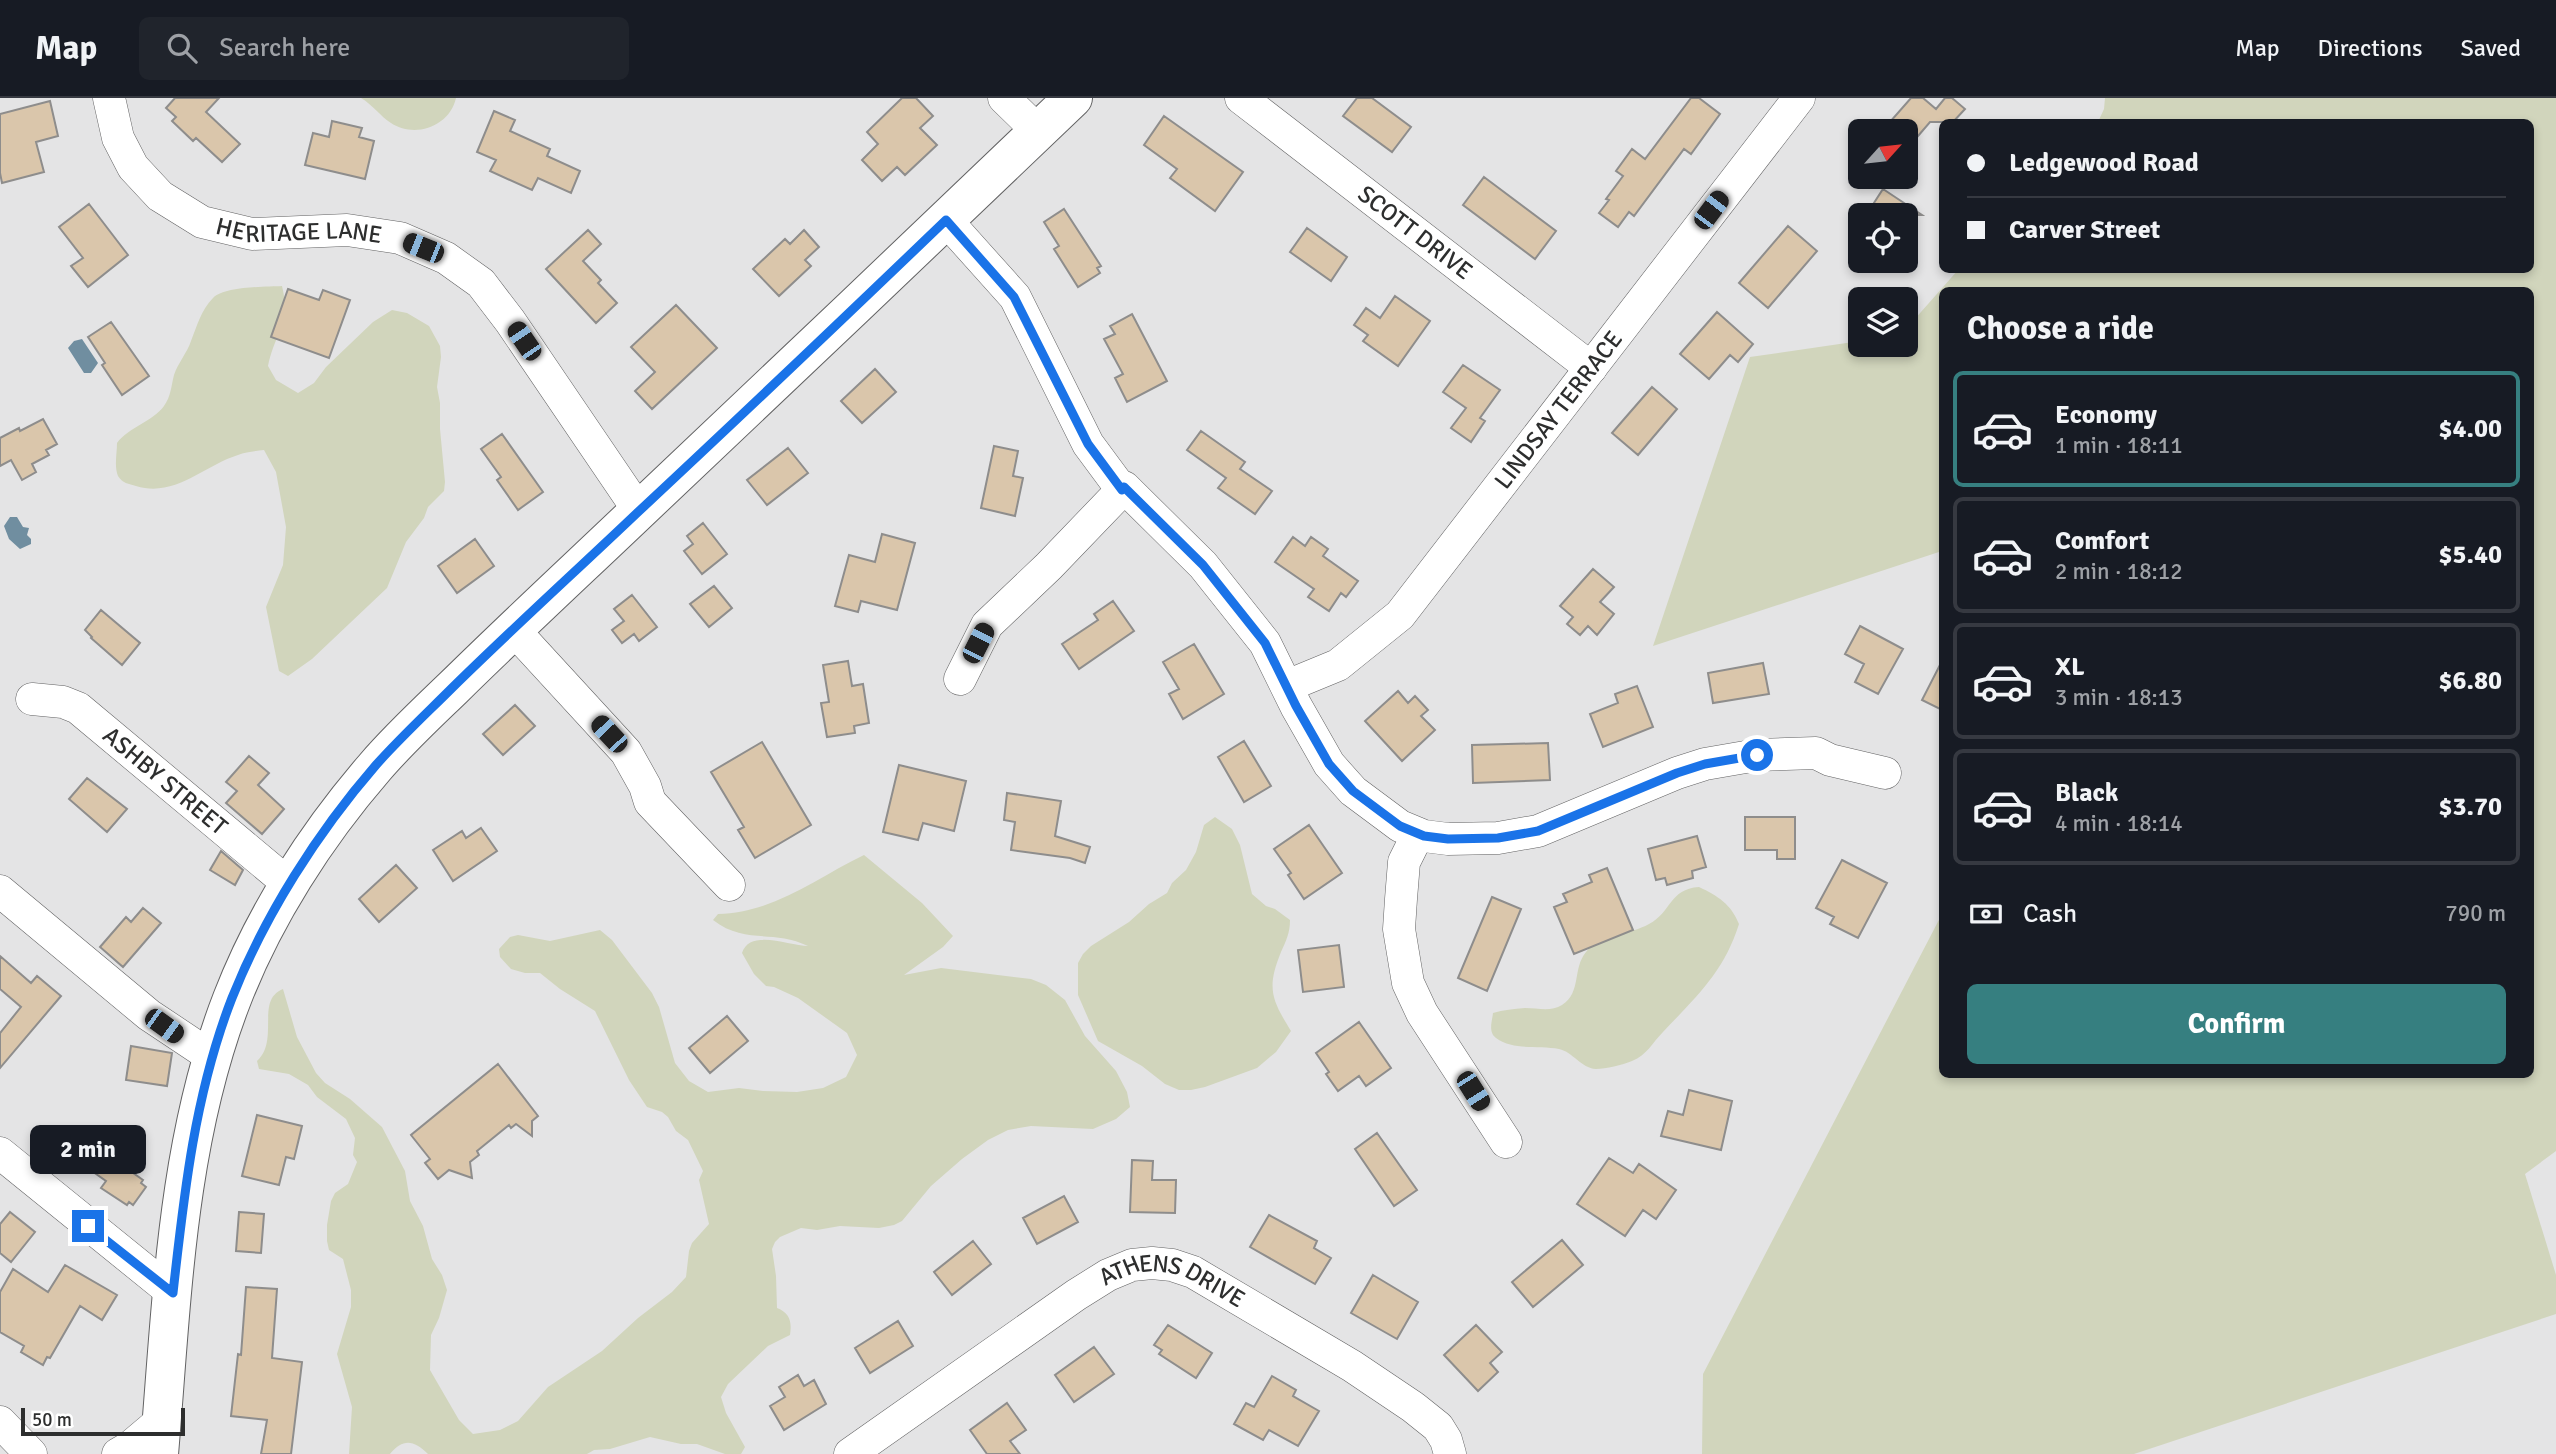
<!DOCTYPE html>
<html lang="en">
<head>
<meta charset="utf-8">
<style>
	:root { --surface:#171b24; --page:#20242c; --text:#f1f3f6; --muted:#9ea1a6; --line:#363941; --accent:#367f80 }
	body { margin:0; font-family:Signika,sans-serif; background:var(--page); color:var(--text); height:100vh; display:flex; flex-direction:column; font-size:26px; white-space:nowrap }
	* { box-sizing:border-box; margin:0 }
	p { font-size:23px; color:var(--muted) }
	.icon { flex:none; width:38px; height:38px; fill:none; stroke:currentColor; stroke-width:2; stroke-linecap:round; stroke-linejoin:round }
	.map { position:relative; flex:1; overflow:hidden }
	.sheet { position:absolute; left:1939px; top:189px; width:595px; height:791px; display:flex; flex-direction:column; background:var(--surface); border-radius:10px; box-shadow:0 4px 10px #0003 }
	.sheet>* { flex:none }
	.hud { position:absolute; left:1939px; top:21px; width:595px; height:154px; border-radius:10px; box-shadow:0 4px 10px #0003; display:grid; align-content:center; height:154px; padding:0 28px; background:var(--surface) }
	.needle { width:46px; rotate:63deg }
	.controls { position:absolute; left:1848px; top:21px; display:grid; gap:14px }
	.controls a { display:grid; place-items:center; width:70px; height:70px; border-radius:10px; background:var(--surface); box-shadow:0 4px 10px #0003; font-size:35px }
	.scale { position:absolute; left:21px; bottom:18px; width:164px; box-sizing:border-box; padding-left:7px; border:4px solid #2d2e2e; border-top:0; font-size:19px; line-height:24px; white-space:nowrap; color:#2d2e2e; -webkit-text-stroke:5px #fff; paint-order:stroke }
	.end { position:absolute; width:32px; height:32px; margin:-16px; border:9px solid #1a73e8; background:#fff; box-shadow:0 0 0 4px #fff }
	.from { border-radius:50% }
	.bubble { position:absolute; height:49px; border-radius:10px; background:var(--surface); box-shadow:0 4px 10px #0003; font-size:23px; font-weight:700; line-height:49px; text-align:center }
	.car { position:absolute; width:21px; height:42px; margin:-21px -10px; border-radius:9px; box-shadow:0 0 5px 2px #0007; background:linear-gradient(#222 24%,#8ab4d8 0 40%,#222 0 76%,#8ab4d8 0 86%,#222 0) }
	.hud b { display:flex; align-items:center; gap:24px; height:66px; font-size:26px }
	.hud b+b { border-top:2px solid var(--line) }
	.hud i { width:18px; height:18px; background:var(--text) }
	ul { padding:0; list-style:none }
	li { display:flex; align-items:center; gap:21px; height:116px; margin:0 14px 10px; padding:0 14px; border:4px solid var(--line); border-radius:10px }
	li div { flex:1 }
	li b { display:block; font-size:26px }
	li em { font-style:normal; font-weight:700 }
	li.current { border-color:var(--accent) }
	li>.icon { width:63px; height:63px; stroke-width:1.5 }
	h2 { padding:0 28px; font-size:32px; line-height:84px }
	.pay { display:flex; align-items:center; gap:18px; height:77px; padding:0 28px; font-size:26px }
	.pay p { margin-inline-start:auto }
	.action { display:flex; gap:14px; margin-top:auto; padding:14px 28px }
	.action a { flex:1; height:80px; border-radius:10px; background:var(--accent); color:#fff; font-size:28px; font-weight:700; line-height:80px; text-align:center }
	header { display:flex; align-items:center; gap:42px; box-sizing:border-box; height:98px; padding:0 35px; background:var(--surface); border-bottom:2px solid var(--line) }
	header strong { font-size:33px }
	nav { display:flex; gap:38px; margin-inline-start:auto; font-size:24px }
	.search { width:490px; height:63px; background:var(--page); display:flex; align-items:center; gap:18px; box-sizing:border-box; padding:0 24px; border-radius:10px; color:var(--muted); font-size:26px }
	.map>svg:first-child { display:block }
	.green { fill:#d1d5bc }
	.water { fill:#708ea0 }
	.building { fill:#dac6ab; stroke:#8e8d8c; stroke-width:2 }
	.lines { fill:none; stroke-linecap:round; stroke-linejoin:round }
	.minor-casing { stroke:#626263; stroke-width:33 }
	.major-casing { stroke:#626263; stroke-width:40 }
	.minor { stroke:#fff; stroke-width:32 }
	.major { stroke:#fff; stroke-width:38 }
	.route { stroke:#1a73e8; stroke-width:9 }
	.labels { text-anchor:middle; stroke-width:5; stroke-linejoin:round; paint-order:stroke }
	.street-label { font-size:24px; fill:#2d2e2e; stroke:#fff }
</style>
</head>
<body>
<header>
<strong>Map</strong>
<div class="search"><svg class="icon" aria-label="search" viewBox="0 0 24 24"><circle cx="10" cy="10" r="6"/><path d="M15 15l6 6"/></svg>Search here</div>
<nav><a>Map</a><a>Directions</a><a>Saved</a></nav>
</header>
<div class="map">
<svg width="2556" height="1356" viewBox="0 0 2556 1356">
	<rect width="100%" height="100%" fill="#e4e4e5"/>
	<!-- green -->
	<path class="green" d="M361 0H456C450 28 415 41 391 25 380 18 373 7 361 0Z
		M2105 0H2556V1053L2525 1076 2556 1177V1216L2134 1356H1702L1703 1276 1942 816V976H2530V192H1942V453L1653 548 1750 259 1860 243V247H1906V231L1958 172H2530V24H2098L2104 11Z
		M282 188C291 224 275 235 268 268L276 282 298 295 314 285 326 269 373 224 392 212 407 215 429 228 440 248 441 259 437 289 440 305V331L445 384 444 393 428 409 424 420 406 444 387 490 312 561 288 578 279 573 266 509 283 467 286 429 276 374 264 352C256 353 246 354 238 357 203 368 175 400 136 388 129 386 122 385 118 378 114 368 117 355 117 345 129 329 152 324 164 308 171 298 171 289 174 277 178 265 187 255 191 243 197 228 201 212 213 200 225 188 265 189 282 188Z
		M1215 719 1232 731 1240 747 1252 796 1266 808 1275 811 1290 822C1290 835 1286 843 1281 854 1266 891 1272 902 1291 933L1276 954 1257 970 1205 989 1191 992H1179L1165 986 1142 968 1098 943 1078 897V865L1083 856 1091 848 1129 824 1149 806 1167 795 1172 785 1186 772 1196 754 1204 727Z
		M864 757 922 805 953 838 943 849 904 877 941 870 1031 881 1046 887 1065 902 1085 938 1116 973 1127 994 1130 1009 1116 1021 1093 1031 1031 1028 1008 1032 988 1042 962 1061 931 1088 902 1123 894 1127 879 1130 840 1128 817 1132 801 1130 780 1139 775 1144 772 1151 776 1178 777 1210C790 1215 792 1224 790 1237L768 1248 728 1286 721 1299 726 1315 745 1349 741 1356H725L697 1346H681L650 1339 610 1351 594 1352 587 1356H428C414 1342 403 1340 390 1356H349L352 1309 337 1256 351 1209V1192L343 1161 329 1152 327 1143V1127L331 1103 335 1095 348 1086 357 1064 353 1057 355 1040 346 1021 317 999 308 987 289 976 259 971 257 963C280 942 255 902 283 891L297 939 316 975 325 985 350 1001 382 1029 405 1073 410 1103 423 1128 432 1161 442 1177 447 1192 439 1220 431 1237 430 1272 459 1322 473 1336 500 1332 518 1323 548 1289 602 1253 638 1220 672 1194 686 1179 689 1153 692 1145 709 1126 699 1082 703 1073 688 1042 676 1033 668 1019 662 1014 647 1009 629 982 595 913 560 891 540 875H525L511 871 500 859 499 851 510 839 518 837 550 843 600 832 612 842 652 895 659 909 675 965 689 983 708 994 739 990 763 993 797 994 823 990 846 979 857 957 847 935 798 900 774 889 766 888 754 876 742 855C750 830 790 848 808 848 774 831 745 847 713 822L718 816C774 815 816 780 864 757Z
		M1699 789C1718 798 1731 806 1739 826 1724 874 1696 899 1663 934 1652 945 1647 957 1632 963 1622 967 1606 971 1596 971 1581 970 1573 954 1559 951 1539 947 1514 953 1496 940 1488 934 1492 924 1493 915 1503 912 1514 911 1525 910 1538 910 1551 914 1562 907 1582 894 1572 871 1586 854 1600 836 1630 837 1649 826 1672 814 1669 791 1699 789Z"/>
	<!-- water -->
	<path class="water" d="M82 241 98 265 91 275H84L68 250 74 243Z
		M10 419H17L23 429 29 430 27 437 31 441V446L20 451 9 441 4 428Z"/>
	<!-- building -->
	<path class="building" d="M175 0H219L206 14 240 46 222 64 196 40 193 43 172 23 176 19 166 10Z
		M902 0H916L933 18 920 30 937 47 905 77 897 69 882 83 862 62 878 46 867 34Z
		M1357 0H1372L1411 29 1392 54 1343 18Z
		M1691 0H1699L1720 16 1691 56 1684 51 1634 118 1629 114 1618 129 1599 115 1609 102 1606 101 1623 78 1616 73 1632 51 1645 61Z
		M1911 0H1923L1936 11 1945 0H1952L1965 11 1953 24H1930L1906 52V33H1882Z
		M50 3 58 38 36 44 44 74 2 85 0 75V16Z
		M494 13 515 22 510 33 550 51 547 58 580 73 571 95 538 80 532 92 490 73 496 62 477 54Z
		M1164 18 1243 74 1215 113 1170 80 1177 71 1144 47Z
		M332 23 362 30 359 39 374 43 365 81 305 67 313 35 329 39Z
		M1484 79 1556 133 1535 161 1463 107Z
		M1883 91 1922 117H1885L1872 108Z
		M89 106 128 157 88 189 71 168 83 160 59 129Z
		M1064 111 1101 168 1097 170 1100 175 1078 189 1054 151 1059 148 1044 124Z
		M1788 128 1817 153 1768 210 1739 185Z
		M1307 130 1347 159 1331 183 1290 154Z
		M588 132 601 146 583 163 601 182 598 185 617 205 596 225 546 171Z
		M804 132 819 149 805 162 811 168 779 198 753 171 785 141 790 146Z
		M288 191 319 202 323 192 350 202 329 260 271 239Z
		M1395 198 1430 223 1398 268 1363 243 1368 237 1354 227 1366 210 1380 220Z
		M676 207 717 250 652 311 635 293 655 274 631 249Z
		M1717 214 1753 246 1738 264 1730 257 1709 281 1680 256Z
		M1132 216 1167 283 1127 304 1115 280 1123 276 1104 241 1115 236 1110 228Z
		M111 224 149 278 122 297 102 267 105 265 88 239Z
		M1463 267 1500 292 1480 320 1485 323 1471 344 1451 330 1466 310 1443 294Z
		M875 271 896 294 862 325 841 303Z
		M1652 289 1677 311 1638 357 1612 335Z
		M43 321 57 346 46 352 49 357 32 366 36 374 22 382 11 362 0 368V340L19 330 20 333Z
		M1201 333 1245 364 1240 371 1272 393 1255 416 1218 390 1226 380 1187 352Z
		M502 336 543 394 518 412 497 382 501 379 481 351Z
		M994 348 1018 353 1013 378 1023 380 1015 418 981 410Z
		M788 350 808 375 767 407 747 382Z
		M703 425 727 456 702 476 684 453 693 446 687 438Z
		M882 436 915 445 897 512 861 503 858 514 835 508 849 457 875 464Z
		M1293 439 1305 448 1311 439 1328 451 1323 458 1358 483 1346 499 1341 495 1329 513 1308 499 1314 491 1275 464Z
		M475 441 494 468 457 495 438 468Z
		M1593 471 1614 489 1600 504 1614 516 1597 537 1588 528 1580 537 1567 526 1573 519 1560 508Z
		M714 488 732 510 709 529 690 506Z
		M632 497 657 529 639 543 634 536 622 545 612 532 624 523 614 511Z
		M1113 503 1134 533 1079 571 1062 546 1098 522 1094 516Z
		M101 512 140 545 122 567 91 540 92 539 85 532Z
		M1860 528 1903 551 1878 596 1855 584 1864 566 1845 556Z
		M1194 546 1224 596 1183 621 1169 596 1179 591 1163 564Z
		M848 563 852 588 863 586 869 625 854 628 855 635 827 639 821 605 829 604 823 567Z
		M1942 563V612L1922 602Z
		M1763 565 1769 596 1713 605 1708 575Z
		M1637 588 1653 629 1603 649 1590 616 1618 605 1615 596Z
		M1398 593 1408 605 1415 598 1428 612 1421 618 1435 632 1402 663 1365 623Z
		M515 607 535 628 503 657 483 636Z
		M1244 643 1271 688 1244 704 1218 659Z
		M762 644 811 727 755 760 738 732 744 729 711 674Z
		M1548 645 1550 682 1473 685 1472 647Z
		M249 658 269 675 258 687 284 711 262 736 226 705 237 693 226 684Z
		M899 667 966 683 954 733 923 725 918 742 883 734Z
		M87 680 127 711 107 734 69 701Z
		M1007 695 1061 703 1055 738 1090 749 1085 765 1070 760 1011 752 1015 724 1004 722Z
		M1745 719H1795V761H1777V752H1745Z
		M1309 727 1342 775 1304 801 1288 777 1291 775 1274 751Z
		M481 730 497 753 453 783 433 752 462 733 466 740Z
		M1697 738 1706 769 1692 773 1693 780 1667 787 1665 780 1656 782 1648 751Z
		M221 753 243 772 235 787 210 772Z
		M1842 762 1887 785 1858 840 1830 826 1834 819 1816 810Z
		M396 767 417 790 379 824 359 801Z
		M1607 770 1633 832 1574 856 1554 809 1567 804 1563 796 1592 784 1589 777Z
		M1492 799 1521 811 1487 893 1458 880Z
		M143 810 161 825 123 869 100 849 126 819 131 824Z
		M1339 847 1344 889 1303 894 1298 852Z
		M0 858 31 885 37 878 61 898 0 970V935L21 909 0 891Z
		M727 918 748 943 710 975 689 950Z
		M1359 924 1391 970 1366 988 1359 978 1338 993 1326 976 1329 974 1316 955Z
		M131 948 172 955 167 988 126 982Z
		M498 966 538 1018 532 1023V1038L516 1026 511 1030 509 1027 477 1053 479 1057 470 1064 472 1080 449 1072 438 1081 425 1065 430 1061 411 1037Z
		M1689 992 1732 1003 1721 1052 1661 1038 1668 1013 1683 1017Z
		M257 1017 302 1028 294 1061 286 1059 279 1087 242 1078Z
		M1377 1035 1417 1092 1394 1108 1355 1051Z
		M104 1049 122 1061 119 1065 143 1082 141 1085 146 1089 133 1107 129 1104 127 1107 101 1090 106 1083 89 1071Z
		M1609 1060 1633 1075 1639 1066 1676 1092 1656 1121 1643 1112 1625 1138 1577 1106Z
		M1132 1062 1153 1063 1152 1082H1176L1175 1115 1130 1114Z
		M1064 1098 1078 1124 1037 1146 1023 1120Z
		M10 1114 35 1134 11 1164 0 1155V1126Z
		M239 1114 264 1116 261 1155 236 1153Z
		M1269 1117 1317 1143 1314 1150 1331 1160 1315 1186 1250 1149Z
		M1562 1142 1583 1167 1533 1209 1512 1184Z
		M973 1143 991 1166 952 1197 934 1174Z
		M65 1167 117 1197 102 1222 80 1208 50 1260 47 1259 43 1267 21 1254 24 1248 0 1234V1194L13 1171 48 1194Z
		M1373 1177 1418 1204 1397 1241 1351 1215Z
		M246 1189 277 1191 272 1260 302 1264 291 1356H261L267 1322 231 1318 238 1256 241 1257Z
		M898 1223 913 1248 870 1275 855 1250Z
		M1168 1227 1212 1255 1196 1280 1159 1256 1162 1252 1154 1247Z
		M1476 1227 1502 1254 1490 1265 1498 1274 1478 1293 1444 1257Z
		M1094 1249 1114 1276 1074 1304 1055 1277Z
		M798 1277 804 1288 814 1282 826 1306 784 1332 770 1308 785 1299 779 1289Z
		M1272 1278 1296 1292 1293 1298 1319 1313 1298 1348 1269 1332 1263 1342 1234 1326 1246 1305 1254 1309Z
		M1007 1305 1026 1332 1010 1343 1020 1356H987L970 1332Z"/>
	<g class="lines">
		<defs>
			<g id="minor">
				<path id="s1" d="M109 0 118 40 133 69 160 98 202 124 252 136 347 132 400 140 446 160 481 185 510 223 639 413"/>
				<path d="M1004 0 1038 33"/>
				<path id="s2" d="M1241 0 1591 270"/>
				<path d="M946 122 1015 199 1088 346 1122 392 1124 389 1203 467 1265 545 1296 608 1329 666 1353 693 1400 728 1424 738 1448 741 1498 740 1538 733 1677 675 1705 666 1757 657 1816 655 1830 662 1885 675"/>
				<path d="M513 531 626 654 645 688 650 704 729 787"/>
				<path d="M960 581 987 527 1049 468 1122 392"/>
				<path id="s3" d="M1287 588 1338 567 1400 517 1799 0"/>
				<path id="s4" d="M32 601 63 604 78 610 290 787"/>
				<path d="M1418 736 1404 764 1401 801 1399 831 1408 885 1422 915 1506 1044"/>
				<path d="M0 793 149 917 212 959"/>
				<path d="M0 1055 173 1195"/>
				<path d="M0 1324 31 1356"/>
				<path d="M118 1356 130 1349 162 1322"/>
				<path id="s5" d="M850 1356 1076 1197 1108 1177 1132 1167 1152 1165 1172 1167 1193 1174 1352 1268 1413 1309 1438 1329 1446 1342 1450 1356"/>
			</g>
			<path id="major" d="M159 1356C172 1204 176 1045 232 901 264 818 316 737 375 669 399 641 426 616 453 590 516 528 581 468 645 407 788 272 931 136 1073 0"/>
		</defs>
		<!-- minor casing -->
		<use href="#minor" class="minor-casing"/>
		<!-- major casing -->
		<use href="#major" class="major-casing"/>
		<!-- minor -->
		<use href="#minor" class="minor"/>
		<!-- major -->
		<use href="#major" class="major"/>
	</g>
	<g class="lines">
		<!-- route -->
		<path class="route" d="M88 1128 173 1195C184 1095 195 995 232 900 265 817 317 735 376 667 400 640 427 615 453 589 513 530 576 473 637 415 741 318 844 220 946 122L1014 199 1088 346 1122 392 1124 389 1203 467 1265 545 1296 608 1329 666 1353 693 1400 728 1424 738 1448 741 1498 740 1538 733 1677 675 1705 666 1757 657"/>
	</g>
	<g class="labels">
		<!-- street labels -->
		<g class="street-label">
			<text dy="8" stroke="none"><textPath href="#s1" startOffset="261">HERITAGE LANE</textPath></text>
			<text dy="8" stroke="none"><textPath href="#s2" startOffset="220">SCOTT DRIVE</textPath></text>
			<text dy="8" stroke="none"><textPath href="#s3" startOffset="394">LINDSAY TERRACE</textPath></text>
			<text dy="8" stroke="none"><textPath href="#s4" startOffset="161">ASHBY STREET</textPath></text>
			<text dy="8" stroke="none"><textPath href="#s5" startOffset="383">ATHENS DRIVE</textPath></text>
		</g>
	</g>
</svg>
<div class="controls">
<a><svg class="needle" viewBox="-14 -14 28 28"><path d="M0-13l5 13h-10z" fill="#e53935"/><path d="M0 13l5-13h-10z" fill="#9ea1a6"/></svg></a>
<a><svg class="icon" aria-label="locate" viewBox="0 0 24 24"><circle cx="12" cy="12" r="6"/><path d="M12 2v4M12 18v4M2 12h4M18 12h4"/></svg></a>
<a><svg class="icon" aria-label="layers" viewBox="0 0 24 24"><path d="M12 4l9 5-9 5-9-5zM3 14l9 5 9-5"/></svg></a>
</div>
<div class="scale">50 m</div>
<i class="end from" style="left:1757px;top:657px"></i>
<i class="end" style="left:88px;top:1128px"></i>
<div class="bubble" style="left:30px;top:1027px;width:116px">2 min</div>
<i class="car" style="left:1711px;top:112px;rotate:37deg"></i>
<i class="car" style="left:423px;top:150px;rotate:292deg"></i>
<i class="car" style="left:524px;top:243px;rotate:326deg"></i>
<i class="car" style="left:978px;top:545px;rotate:27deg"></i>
<i class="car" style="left:609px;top:636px;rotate:317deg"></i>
<i class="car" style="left:164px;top:928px;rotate:126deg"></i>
<i class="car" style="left:1473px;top:993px;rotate:148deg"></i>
<div class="hud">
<b><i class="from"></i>Ledgewood Road</b>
<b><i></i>Carver Street</b>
</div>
<section class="sheet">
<h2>Choose a ride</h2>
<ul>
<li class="current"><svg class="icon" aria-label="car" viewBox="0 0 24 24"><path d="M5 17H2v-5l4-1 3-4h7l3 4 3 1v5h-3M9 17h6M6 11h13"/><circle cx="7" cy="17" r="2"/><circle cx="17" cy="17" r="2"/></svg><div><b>Economy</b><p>1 min · 18:11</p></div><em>$4.00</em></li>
<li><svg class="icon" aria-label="car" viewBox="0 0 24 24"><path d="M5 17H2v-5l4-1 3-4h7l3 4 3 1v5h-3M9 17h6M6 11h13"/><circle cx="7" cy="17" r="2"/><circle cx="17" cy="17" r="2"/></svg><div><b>Comfort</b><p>2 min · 18:12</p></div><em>$5.40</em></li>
<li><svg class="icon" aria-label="car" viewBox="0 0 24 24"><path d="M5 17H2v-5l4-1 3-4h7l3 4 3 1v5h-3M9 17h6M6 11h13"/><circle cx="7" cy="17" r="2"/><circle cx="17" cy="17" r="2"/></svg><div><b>XL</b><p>3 min · 18:13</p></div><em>$6.80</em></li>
<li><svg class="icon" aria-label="car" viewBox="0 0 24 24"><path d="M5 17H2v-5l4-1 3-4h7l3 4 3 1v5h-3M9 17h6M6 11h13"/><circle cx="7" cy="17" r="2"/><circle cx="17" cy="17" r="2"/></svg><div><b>Black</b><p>4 min · 18:14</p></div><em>$3.70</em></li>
</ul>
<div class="pay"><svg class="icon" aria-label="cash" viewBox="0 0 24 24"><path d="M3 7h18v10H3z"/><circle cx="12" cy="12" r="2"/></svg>Cash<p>790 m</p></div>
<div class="action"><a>Confirm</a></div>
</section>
</div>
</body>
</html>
